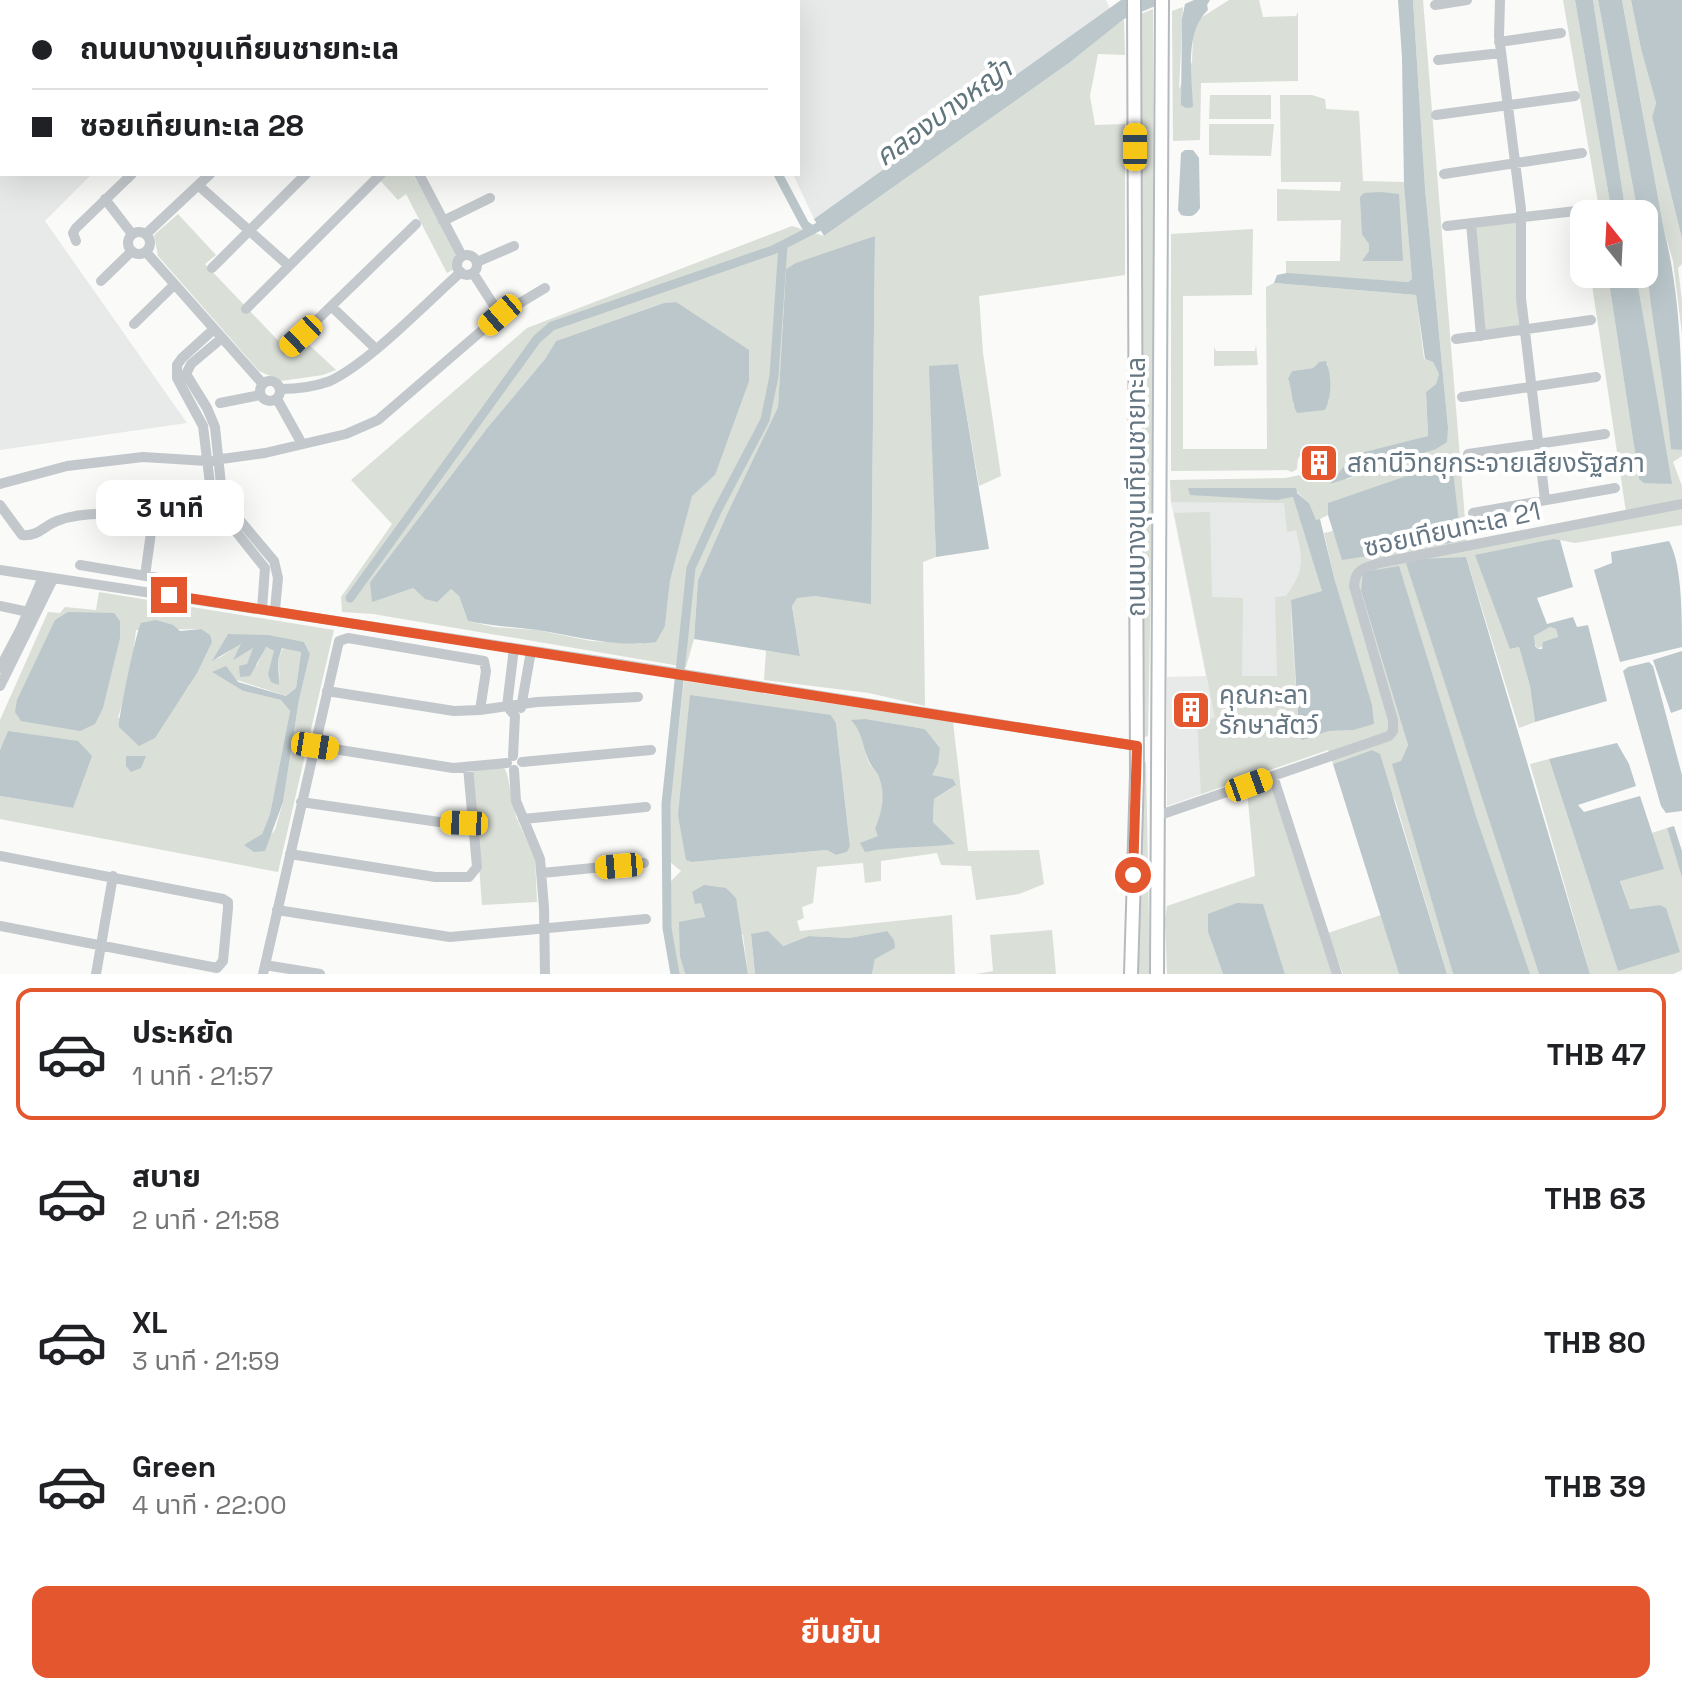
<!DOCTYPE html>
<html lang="th">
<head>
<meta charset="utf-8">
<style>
	:root { --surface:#fff; --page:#f6f6f6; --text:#202124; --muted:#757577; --line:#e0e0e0; --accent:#e4572e }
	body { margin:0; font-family:"Space Grotesk","Noto Sans Thai",sans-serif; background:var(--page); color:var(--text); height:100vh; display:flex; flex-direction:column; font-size:30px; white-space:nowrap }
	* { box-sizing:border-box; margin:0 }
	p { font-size:26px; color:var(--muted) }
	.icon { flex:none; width:44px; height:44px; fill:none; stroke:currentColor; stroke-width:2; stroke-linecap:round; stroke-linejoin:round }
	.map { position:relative; height:974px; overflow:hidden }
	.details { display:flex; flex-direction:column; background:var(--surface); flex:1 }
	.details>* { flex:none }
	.banner { position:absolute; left:0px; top:0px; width:800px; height:176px; box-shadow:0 8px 32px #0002; display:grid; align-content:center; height:176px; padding:0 32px; background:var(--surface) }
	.needle { width:52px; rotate:342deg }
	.fabs { position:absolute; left:1570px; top:200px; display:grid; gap:16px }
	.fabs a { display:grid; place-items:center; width:88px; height:88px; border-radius:16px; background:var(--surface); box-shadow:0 8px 32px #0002; font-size:40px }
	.end { position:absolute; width:36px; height:36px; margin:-18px; border:10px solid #e4572e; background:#fff; box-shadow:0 0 0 4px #fff }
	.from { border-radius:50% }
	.bubble { position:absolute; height:56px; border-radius:16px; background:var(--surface); box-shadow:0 8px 32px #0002; font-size:26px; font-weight:700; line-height:56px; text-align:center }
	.car { position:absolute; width:24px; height:48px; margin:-24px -12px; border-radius:10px; box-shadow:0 0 6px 2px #0007; background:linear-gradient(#f5c518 24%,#345 0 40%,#f5c518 0 76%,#345 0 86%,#f5c518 0) }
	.banner b { display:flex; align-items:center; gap:28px; height:76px; font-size:30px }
	.banner b+b { border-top:2px solid var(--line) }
	.banner i { width:20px; height:20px; background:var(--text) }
	ul { padding:14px 0 0; list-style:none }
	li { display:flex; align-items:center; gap:24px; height:132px; margin:0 16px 12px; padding:0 16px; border:4px solid transparent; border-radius:16px }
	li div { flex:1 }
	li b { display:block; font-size:30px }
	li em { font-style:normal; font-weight:700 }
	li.current { border-color:var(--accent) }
	li>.icon { width:72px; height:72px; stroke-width:1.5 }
	.button { display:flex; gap:16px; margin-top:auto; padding:16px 32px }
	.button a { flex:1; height:92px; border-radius:16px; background:var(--accent); color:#fff; font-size:32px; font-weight:700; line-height:92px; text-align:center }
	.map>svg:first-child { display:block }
	.built { fill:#e8e9e9 }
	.green { fill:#dadfd7; fill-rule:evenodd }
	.water { fill:#bbc7cb; fill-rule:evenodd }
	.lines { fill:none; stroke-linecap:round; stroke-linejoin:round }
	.canal { stroke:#bbc7cb; stroke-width:9 }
	.major-casing { stroke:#b5babe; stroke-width:16 }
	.minor { stroke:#c3c8cc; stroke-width:10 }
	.major { stroke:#fff; stroke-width:12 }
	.route { stroke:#e4572e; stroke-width:10 }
	.labels { text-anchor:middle; stroke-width:8; stroke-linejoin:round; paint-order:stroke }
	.poi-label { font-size:26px; fill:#657683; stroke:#fff; text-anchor:start }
	.street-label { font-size:26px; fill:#657683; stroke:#fff }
	.water-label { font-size:28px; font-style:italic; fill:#60757c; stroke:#fff }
</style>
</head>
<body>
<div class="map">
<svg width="1682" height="974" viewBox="0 0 1682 974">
	<rect width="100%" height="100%" fill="#fafaf8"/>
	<!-- built -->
	<path class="built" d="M0 0H271L2 2V174H92L45 221 187 423 0 450Z
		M705 0H1106L1110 9 814 219 793 174H798V2Z
		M1171 502H1295L1322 591 1299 731 1228 785 1167 806V677L1206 676Z"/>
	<!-- green -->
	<path class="green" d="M1229 0H1259L1263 17 1296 16 1298 12V81L1201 83 1200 140 1173 141 1172 11 1183 7 1179 89 1192 62 1193 36 1199 19Z
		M1413 0H1423L1467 544 1626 512 1591 278 1621 274V280L1609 282 1639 479 1671 484 1636 274H1644V255L1667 403 1671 448 1682 450V456L1673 462 1682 486V525L1575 543 1554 539 1511 649 1519 647 1530 686 1535 722 1519 728 1466 557 1407 564 1539 974H1529L1475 813 1361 591 1408 745 1401 761 1393 765 1453 974H1447L1396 803 1372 750 1333 764 1328 750 1201 794 1197 719 1215 718 1174 513 1210 512 1212 597 1243 598 1242 676H1277L1275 597 1286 596C1305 571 1303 558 1296 530L1287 532 1284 503 1171 502 1170 480 1285 478 1306 474 1319 478 1329 465 1327 449 1304 450 1298 459 1297 469 1292 472 1287 470 1171 471V234L1253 229 1252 295 1183 296V449H1267L1266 287 1274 283 1416 295 1424 359 1433 362 1439 374 1436 384 1426 392 1428 436 1404 443 1345 480 1382 466 1448 427 1425 188ZM1319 362 1328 364 1329 401 1293 405V391L1288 380 1292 371 1313 368ZM1452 463 1343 560 1333 531 1324 533 1335 581 1353 730 1299 731 1291 622V600L1322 591 1293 497 1278 500 1297 492 1309 503 1316 521 1328 515 1329 503 1441 464Z
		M1563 0H1575L1612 214H1600Z
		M1593 0H1598L1638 214H1626Z
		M1622 0H1631L1641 49 1656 103 1652 117 1682 239V264L1678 268 1682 301V334L1673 261 1664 230Z
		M1153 9 1154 415 1148 735 1146 737 1143 736 1139 314 1141 14Z
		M1124 19 1125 55 1098 54 1090 96 1095 125 1125 124V275L979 296 983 353 1001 476 979 486 958 364 930 367 936 557 923 562 925 706 869 693 764 680 766 651 800 655 792 606 797 597 815 596 871 603 875 236 786 269 778 407 727 514 698 580 694 639 686 667 373 614 342 612 341 597 392 524 351 480 527 328 792 226 824 236 1069 63ZM676 302 715 475 692 495 670 581 665 626 641 644 591 641 537 630 494 627 468 621 459 596 451 589 425 599 413 588 370 582 488 427 545 359 556 341 664 303Z
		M1210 95H1271V119H1209Z
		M1280 95H1312L1325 99 1326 109 1359 111 1363 181 1404 182 1412 279 1408 282 1286 274V261H1340L1341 220 1277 221V189L1340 191 1341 182H1281Z
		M1209 124H1274L1271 156 1209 155Z
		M374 174H413L457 255 454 269 447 273 406 194 398 200Z
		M178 214 216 255 205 264 289 352 304 340 336 370 323 375 281 381 259 371 158 256 154 235Z
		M1517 222 1516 275 1519 327 1483 331 1474 226Z
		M1256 345 1258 365 1214 366V347L1216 351H1255Z
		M99 592 334 630 278 872 0 819V796L73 808 8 731 0 750V720L48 612 60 613 65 607 96 610ZM201 629 189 686 172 709 118 718 131 673 136 630ZM228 634 304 642 310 654 299 700 283 802 275 830 254 852 252 842 262 834 270 814 290 711 281 700 243 691 212 672 286 696 296 688 301 651 283 648 278 660 280 680 274 651 265 647 257 665 247 664 254 647 234 658 243 643C232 647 225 657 213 660Z
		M1550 627 1556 629 1558 637 1538 649 1532 640 1534 636Z
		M684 681 953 722 968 851 1039 850 1044 884 1019 894 976 900 971 866 941 865 937 853 881 861V881L865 883 863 863 817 867 813 903 802 907 804 918 797 921 800 931 952 915 955 974H872L875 959 887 931 849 938 809 936 783 946 751 935 755 974H748L743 935 701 903 705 917 680 957 685 974H677L669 916 671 881 681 871 670 862 669 811ZM831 715 836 723 850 845 847 852 836 855 827 850 692 862ZM866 719 925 729 940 748 931 775 953 779 955 786 934 799 933 822 954 844 893 847 875 828C883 811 888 790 877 773 874 768 872 768 869 763 864 751 865 738 858 727Z
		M1549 759 1618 971 1659 905 1630 909 1620 880 1663 869 1652 833 1667 828 1682 878V970L1673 974H1590L1530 764Z
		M1146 762 1150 974H1138L1143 763Z
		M500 767 505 769 507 774 516 817 535 858 537 902 482 905 472 773 474 770Z
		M1271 783 1335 974H1285L1263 905 1208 932 1223 974H1167L1165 919 1167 906 1255 876 1247 791Z
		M1381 915 1399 974H1343L1328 933Z
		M1052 930 1056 974H976L993 971 990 935Z"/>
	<!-- water -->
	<path class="water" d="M1121 0H1170L1124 19 1069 63 824 236 814 219Z
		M1194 0H1210L1207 5 1208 10C1184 32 1192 77 1193 107L1186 108 1181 105 1182 19 1185 4Z
		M1398 0H1413L1425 188 1448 427 1447 442 1436 449 1330 484 1353 455 1428 436 1426 392 1436 384 1439 374 1433 362 1425 359 1416 295 1274 283 1277 275 1287 273 1408 282 1412 279 1404 185 1402 57Z
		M1575 0H1593L1626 214H1612Z
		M1598 0H1622L1664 230C1682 302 1682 376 1682 450L1671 449C1664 370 1644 293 1644 214H1638Z
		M1631 0H1682V239L1652 117 1656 103 1641 49Z
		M1185 150H1193L1199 158 1200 208C1195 217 1190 217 1181 215L1178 210 1181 153Z
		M1381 192 1399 194 1403 261H1362L1369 251V244L1362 234 1360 197 1364 193Z
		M875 236 871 604 815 596 797 598 792 606 800 656 694 639 698 580 727 514 778 407 786 269 796 263Z
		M1621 274H1636L1672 484 1644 483 1639 479 1609 282 1621 280Z
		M676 302 749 350V381L715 475 692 496 670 581 665 626 656 642C615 648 577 636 537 630 514 627 491 626 468 621L459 596 451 589 437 602 425 599 413 588 372 602 370 582 488 427 545 359 556 341 664 303Z
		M1326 361C1332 376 1332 396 1325 410L1297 413C1291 402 1293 391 1288 379L1292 371 1313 368 1319 362Z
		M958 364 989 549 936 557 929 366Z
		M1452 463 1461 539 1450 543 1342 560 1328 515V503L1441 464Z
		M1188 488H1296L1297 493 1309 503 1316 520 1320 519 1335 581 1372 705 1374 724 1353 730 1328 731 1302 740 1299 731 1291 600 1322 591 1293 497 1278 500 1190 495Z
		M1554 539 1560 540 1573 587 1537 598 1547 624 1573 617 1577 627 1588 625 1607 701 1535 722 1530 686 1519 647 1510 649 1475 555ZM1550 627 1556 629 1558 637 1543 642 1542 649H1538L1535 646 1534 636Z
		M1669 541C1682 564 1682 617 1682 647L1620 662 1594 570 1612 563 1611 552Z
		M1466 557 1590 974H1539L1406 563 1422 559Z
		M1399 566 1475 813 1530 974H1453L1392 764 1401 761 1408 745 1361 591 1363 572Z
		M68 612 114 613 120 621V638L103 708 95 724 80 731 21 721 15 712 17 700 55 620Z
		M156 620 173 625 180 631 201 629 210 635 212 642 197 673 155 738 139 746 119 727C118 719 137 628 141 623Z
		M228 634 268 635 304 642 310 654 299 700 283 802 265 851 254 852 244 845 262 834 270 814 290 711 281 700 243 691 212 672 226 666 238 682 286 696 296 688 301 652 282 648 278 660 279 685 271 682 268 674 274 651 266 647 250 676 240 677 239 666 247 664 253 648 233 660 241 644 212 661Z
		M1682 651V709L1671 713 1653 660Z
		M1649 662 1653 666 1682 775V811L1666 813 1661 806 1623 671 1628 667Z
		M690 695 831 715 836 723 850 846 847 852 836 855 827 850 692 862 686 860 678 815Z
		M866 719 925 729 940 748 938 763 932 775 953 779 956 785 934 799 933 822 955 844C925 848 895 846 865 852L860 843 878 836 875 828C882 812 886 795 879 777 877 771 871 767 869 761 862 745 863 733 851 720Z
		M8 731 78 741 92 756 73 808 0 796V750Z
		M1617 743 1629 764 1636 786 1578 805 1584 812 1640 796 1664 869 1620 881 1630 909 1659 905 1666 908 1680 952 1618 971 1549 759Z
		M1372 750 1380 754 1447 974H1399L1333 764Z
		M126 756H146L141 768 131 772 126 766Z
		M1674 826 1682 851V878L1667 828Z
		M704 885 726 888 736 898 748 974H685L680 957 679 922 705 917 701 903 695 904 692 892Z
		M1237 903 1263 904 1285 974H1223L1208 932V914Z
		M768 931 783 946 809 936 849 938 887 931 894 940 895 948 875 959 872 974H755L751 934Z"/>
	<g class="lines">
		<!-- canal -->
		<path class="canal" d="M692 0 693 2
			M778 174 805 225 812 230 830 221
			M350 598 537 339 552 326 773 250 812 230
			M675 974 667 928 666 804 691 568 717 511 765 420 774 376 783 245"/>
		<defs>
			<path id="major" d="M1131 974 1137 775 1134 0
				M1157 974 1162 0"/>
		</defs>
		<!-- major casing -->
		<use href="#major" class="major-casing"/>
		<!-- minor -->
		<path class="minor" d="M1500 0 1499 36 1521 209V298L1545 500
			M304 2 306 0
			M386 2 388 0
			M490 2 495 0
			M1435 5 1467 0
			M1499 42 1561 33
			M1438 60 1501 53
			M1436 115 1575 96
			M419 174 462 256
			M1444 174 1582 153
			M198 185 289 266
			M105 199 132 234
			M443 221 490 198
			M1471 223 1481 336
			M1447 226 1593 209
			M128 243a11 11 0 1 1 22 0a11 11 0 1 1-22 0Z
			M146 234 210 174
			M76 241 73 233 76 228 132 174
			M146 252 263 384
			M457 265a10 10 0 1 1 20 0a10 10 0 1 1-20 0Z
			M477 262 514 246
			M212 268 306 174
			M473 273 500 315
			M101 281 132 251
			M332 307 375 348
			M246 309 381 174
			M134 324 174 285
			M214 329 182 358 177 365V378L203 426 210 484 218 509 265 568 262 609
			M222 338 191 364 186 374 207 408 215 427 222 494 237 517 274 561 278 578 275 610
			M1456 339 1591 320
			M286 350 416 224
			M260 391a10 10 0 1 1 20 0a10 10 0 1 1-20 0Z
			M280 389C296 389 314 387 330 381 369 363 427 302 461 272
			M1462 397 1596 377
			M277 399 302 444
			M220 403 260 395
			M1468 454 1605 434
			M0 484 67 466 143 457 207 461 265 453 346 434 378 420 500 315 545 288
			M0 505 22 535C37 537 44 526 57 521 87 510 123 514 153 518
			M1473 513 1615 488
			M80 565 176 581
			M0 570 613 663 1137 746
			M145 576 153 518C178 521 209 532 232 521
			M0 606 33 613
			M0 668 21 628 43 577
			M0 686 53 579
			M327 691 454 711 480 710 537 702 638 697
			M521 708 531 651
			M315 746 453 768 507 763
			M513 756 515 716 507 706 514 648
			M522 762 651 750
			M514 770 516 801 540 859 544 908 545 974
			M1273 776 1337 974
			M301 802 439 822H474
			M1157 816 1389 736 1393 731V720L1354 586C1355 569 1364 568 1379 563L1682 504
			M523 819 646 807
			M290 854 435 877H469L477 867 468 767
			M0 856 223 899 228 902V908L223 961 217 968 0 926
			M542 873 644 863
			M277 910 450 937 646 919
			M265 965 320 974
			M96 974 113 876
			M263 974 339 641 348 638 484 661 486 671 480 710"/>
		<!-- major -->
		<use href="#major" class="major"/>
	</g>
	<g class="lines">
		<!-- route -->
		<path class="route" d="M169 595 1137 746 1133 875"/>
	</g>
	<!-- icons -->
	<defs>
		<symbol id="building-square" viewBox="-11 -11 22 22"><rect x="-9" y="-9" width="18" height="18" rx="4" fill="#e4572e" stroke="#fff"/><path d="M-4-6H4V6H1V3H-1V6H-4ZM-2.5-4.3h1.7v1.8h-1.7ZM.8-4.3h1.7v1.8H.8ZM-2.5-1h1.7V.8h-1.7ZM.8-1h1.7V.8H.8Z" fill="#fff"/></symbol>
	</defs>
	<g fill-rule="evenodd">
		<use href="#building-square" x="1297" y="441" width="44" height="44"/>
		<use href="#building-square" x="1169" y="688" width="44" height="44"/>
	</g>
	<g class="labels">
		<!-- poi labels -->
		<g class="poi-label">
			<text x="1347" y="472">สถานีวิทยุกระจายเสียงรัฐสภา</text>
			<text x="1219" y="704">คุณกะลา<tspan x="1219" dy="30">รักษาสัตว์</tspan></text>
		</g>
		<!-- street labels -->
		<g class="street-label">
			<text transform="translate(1136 487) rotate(-90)" y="9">ถนนบางขุนเทียนชายทะเล</text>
			<text transform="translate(1452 529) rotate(-12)" y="9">ซอยเทียนทะเล 21</text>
		</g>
		<!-- water labels -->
		<g class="water-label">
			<text transform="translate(943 112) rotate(-36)" y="10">คลองบางหญ้า</text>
		</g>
	</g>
</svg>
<div class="fabs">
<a><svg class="needle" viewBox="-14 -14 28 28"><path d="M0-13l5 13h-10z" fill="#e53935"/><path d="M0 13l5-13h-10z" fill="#757577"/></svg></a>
</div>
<i class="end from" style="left:1133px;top:875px"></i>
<i class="end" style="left:169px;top:595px"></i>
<div class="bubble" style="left:96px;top:480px;width:148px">3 นาที</div>
<i class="car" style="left:1135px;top:147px;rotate:0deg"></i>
<i class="car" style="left:500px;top:315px;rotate:229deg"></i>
<i class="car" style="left:301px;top:336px;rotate:227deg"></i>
<i class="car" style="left:315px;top:746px;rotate:99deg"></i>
<i class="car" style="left:1249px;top:785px;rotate:70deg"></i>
<i class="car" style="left:464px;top:823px;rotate:272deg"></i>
<i class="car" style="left:619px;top:866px;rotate:265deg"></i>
<div class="banner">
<b><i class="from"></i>ถนนบางขุนเทียนชายทะเล</b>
<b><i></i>ซอยเทียนทะเล 28</b>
</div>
</div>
<section class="details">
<ul>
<li class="current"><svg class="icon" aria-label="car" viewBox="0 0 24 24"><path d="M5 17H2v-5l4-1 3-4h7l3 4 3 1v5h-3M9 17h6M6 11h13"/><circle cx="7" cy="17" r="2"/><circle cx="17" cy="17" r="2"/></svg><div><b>ประหยัด</b><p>1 นาที · 21:57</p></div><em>THB 47</em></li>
<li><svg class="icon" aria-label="car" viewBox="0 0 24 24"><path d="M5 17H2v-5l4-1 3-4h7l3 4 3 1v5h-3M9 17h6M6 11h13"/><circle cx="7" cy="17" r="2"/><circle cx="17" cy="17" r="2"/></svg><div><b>สบาย</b><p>2 นาที · 21:58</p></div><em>THB 63</em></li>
<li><svg class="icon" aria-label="car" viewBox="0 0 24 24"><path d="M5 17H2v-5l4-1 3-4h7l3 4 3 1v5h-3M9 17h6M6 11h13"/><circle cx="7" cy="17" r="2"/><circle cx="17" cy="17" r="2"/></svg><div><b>XL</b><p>3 นาที · 21:59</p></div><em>THB 80</em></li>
<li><svg class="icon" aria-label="car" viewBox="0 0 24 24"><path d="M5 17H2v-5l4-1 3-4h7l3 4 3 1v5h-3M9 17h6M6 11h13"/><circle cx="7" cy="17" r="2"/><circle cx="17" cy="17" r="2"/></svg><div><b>Green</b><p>4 นาที · 22:00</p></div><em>THB 39</em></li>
</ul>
<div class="button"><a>ยืนยัน</a></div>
</section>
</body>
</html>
